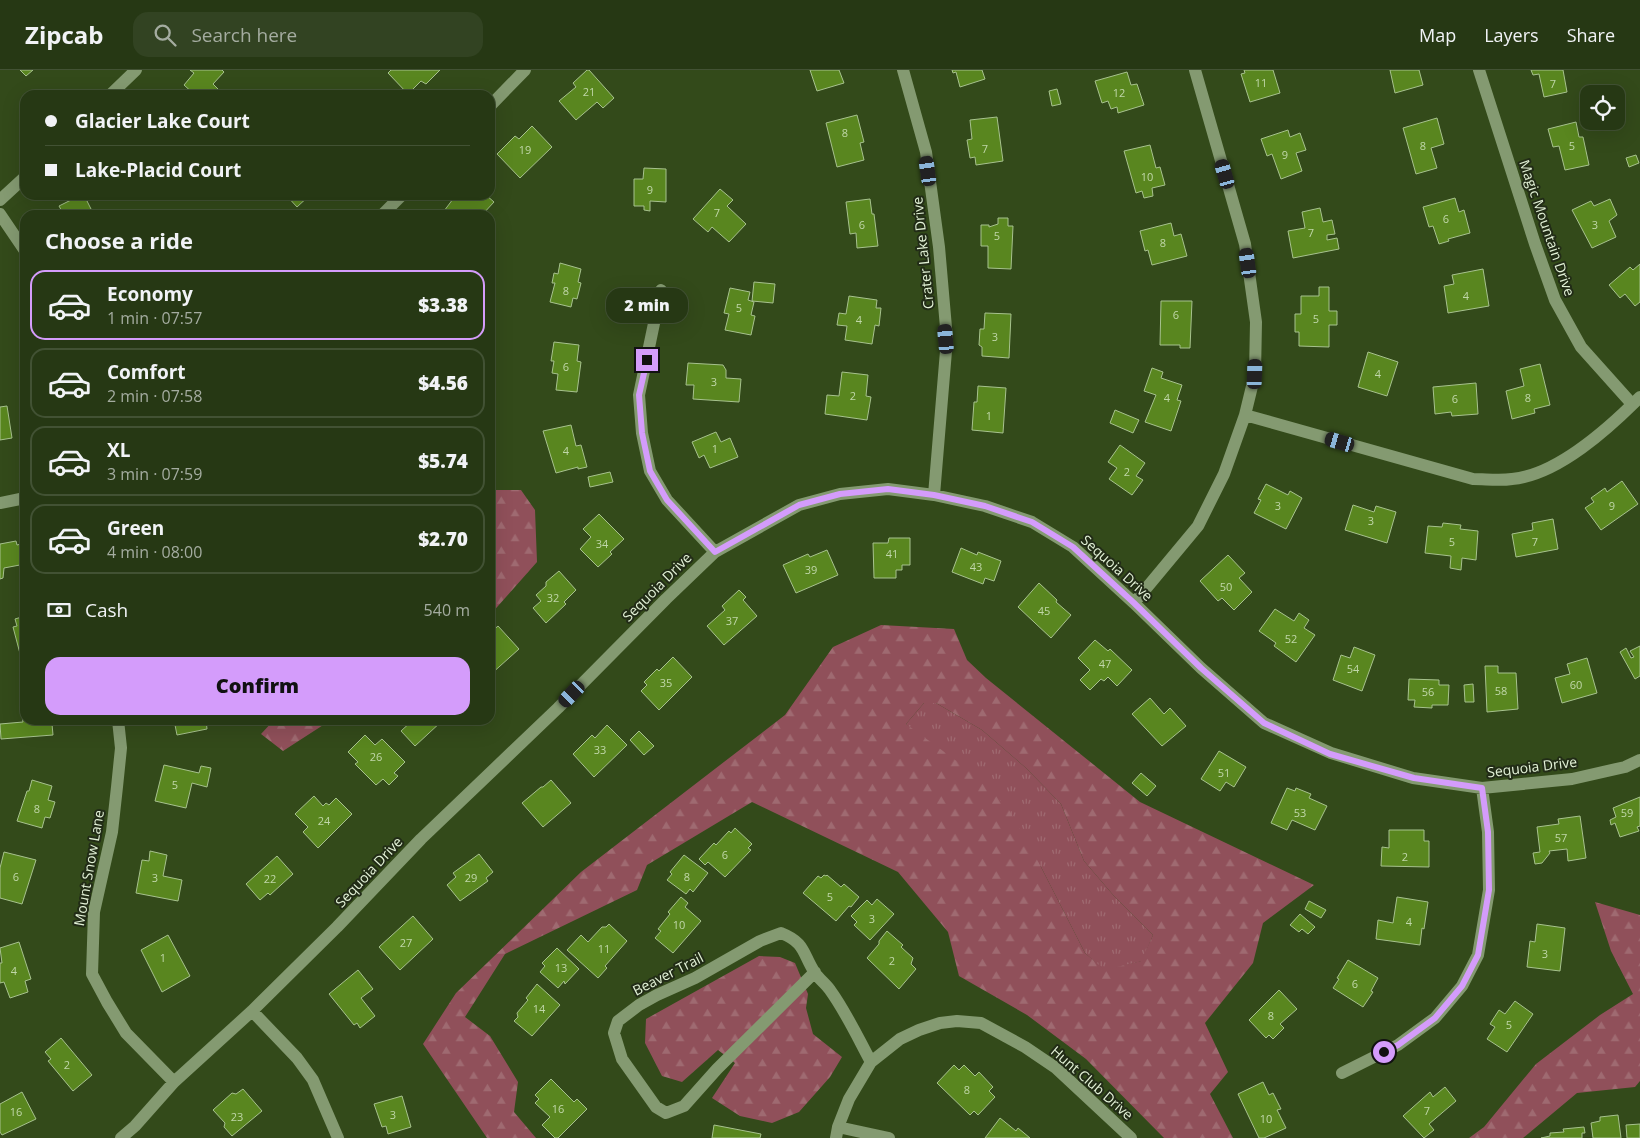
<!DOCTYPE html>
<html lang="en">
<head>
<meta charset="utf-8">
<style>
	:root { --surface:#263814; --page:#324322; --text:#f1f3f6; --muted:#a4aca0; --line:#425234; --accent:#d49cfb }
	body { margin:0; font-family:"Open Sans",sans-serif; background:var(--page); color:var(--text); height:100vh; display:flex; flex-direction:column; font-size:19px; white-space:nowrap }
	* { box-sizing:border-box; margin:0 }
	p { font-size:16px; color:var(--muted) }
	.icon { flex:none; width:28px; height:28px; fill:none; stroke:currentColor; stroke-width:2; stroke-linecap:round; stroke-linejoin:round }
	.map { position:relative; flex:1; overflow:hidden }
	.details { position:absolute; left:20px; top:140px; width:475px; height:515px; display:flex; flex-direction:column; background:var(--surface); border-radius:15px; box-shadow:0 5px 20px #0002,0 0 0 1px var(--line) }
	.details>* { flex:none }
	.top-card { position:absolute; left:20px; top:20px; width:475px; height:110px; border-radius:15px; box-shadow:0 5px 20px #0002,0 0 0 1px var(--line); display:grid; align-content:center; height:110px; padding:0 25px; background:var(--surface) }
	.buttons { position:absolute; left:1580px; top:15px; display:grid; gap:10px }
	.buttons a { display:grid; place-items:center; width:45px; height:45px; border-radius:10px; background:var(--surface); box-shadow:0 5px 20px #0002,0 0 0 1px var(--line); font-size:25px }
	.end { position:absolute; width:22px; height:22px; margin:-11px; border:6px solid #d49cfb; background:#111; box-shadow:0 0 0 2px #111 }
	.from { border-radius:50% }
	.bubble { position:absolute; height:35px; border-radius:15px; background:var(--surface); box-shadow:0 5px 20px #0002,0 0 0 1px var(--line); font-size:16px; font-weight:800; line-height:35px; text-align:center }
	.car { position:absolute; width:15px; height:30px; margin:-15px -8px; border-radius:6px; box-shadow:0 0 4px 1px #0007; background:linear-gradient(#222 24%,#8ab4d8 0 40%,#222 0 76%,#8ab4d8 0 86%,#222 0) }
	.top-card b { display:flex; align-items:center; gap:18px; height:48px; font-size:19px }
	.top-card b+b { border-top:1px solid var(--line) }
	.top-card i { width:12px; height:12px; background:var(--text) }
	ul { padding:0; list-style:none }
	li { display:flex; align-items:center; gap:15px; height:70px; margin:0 10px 8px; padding:0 15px; border:2px solid var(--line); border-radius:15px }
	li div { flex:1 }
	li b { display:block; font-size:19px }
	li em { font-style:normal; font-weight:800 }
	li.selected { border-color:var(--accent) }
	li>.icon { width:45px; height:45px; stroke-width:1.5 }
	h2 { padding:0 25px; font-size:22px; line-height:60px }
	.pay { display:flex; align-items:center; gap:12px; height:55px; padding:0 25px; font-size:19px }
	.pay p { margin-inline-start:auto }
	.action { display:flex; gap:10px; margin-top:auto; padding:10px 25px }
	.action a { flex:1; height:58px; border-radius:15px; background:var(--accent); color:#111; font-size:20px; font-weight:800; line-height:58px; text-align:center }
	header { display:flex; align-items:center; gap:30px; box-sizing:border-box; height:70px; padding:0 25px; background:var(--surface); border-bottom:1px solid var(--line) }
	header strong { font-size:24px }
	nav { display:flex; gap:28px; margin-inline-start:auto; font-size:18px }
	.search { width:350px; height:45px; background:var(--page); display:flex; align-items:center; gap:12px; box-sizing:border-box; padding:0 18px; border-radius:15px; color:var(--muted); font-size:19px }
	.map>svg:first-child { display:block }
	.grass { fill:url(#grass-tufts) }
	.forest { fill:url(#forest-firs); fill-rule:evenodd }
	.building { fill:#59861f; stroke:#a7c28e }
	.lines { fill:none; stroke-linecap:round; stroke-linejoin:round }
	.minor { stroke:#849a71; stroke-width:12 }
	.route { stroke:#d49cfb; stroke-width:6 }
	.labels { text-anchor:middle; stroke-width:4; stroke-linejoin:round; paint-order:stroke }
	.number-label { font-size:11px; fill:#c0d7a9 }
	.street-label { font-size:14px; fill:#e3f2d7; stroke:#222c17 }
</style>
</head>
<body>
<header>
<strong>Zipcab</strong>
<div class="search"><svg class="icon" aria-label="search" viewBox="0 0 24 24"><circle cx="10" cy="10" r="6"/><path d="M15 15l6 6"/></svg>Search here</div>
<nav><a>Map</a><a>Layers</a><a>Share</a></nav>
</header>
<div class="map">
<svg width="1640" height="1068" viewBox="0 0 1640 1068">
	<defs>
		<pattern id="grass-tufts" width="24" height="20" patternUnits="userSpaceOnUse" patternTransform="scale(1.25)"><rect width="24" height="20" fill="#90505a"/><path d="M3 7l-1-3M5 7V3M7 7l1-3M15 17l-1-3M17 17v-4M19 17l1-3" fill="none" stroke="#9f6a71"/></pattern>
		<pattern id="forest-firs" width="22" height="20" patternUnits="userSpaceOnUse" patternTransform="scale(1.25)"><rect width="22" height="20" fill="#90505a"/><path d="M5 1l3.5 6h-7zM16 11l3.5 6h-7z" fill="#9f6a71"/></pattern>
	</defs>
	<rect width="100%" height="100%" fill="#334a1a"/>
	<!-- grass -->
	<path class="grass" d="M924 633H936L982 660 1026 698 1061 734 1084 791 1114 826 1153 865 1142 891 1105 901 1085 883 1041 797 906 654Z"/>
	<!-- forest -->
	<path class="forest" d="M490 420H521L535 440 537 492 490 545Z
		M881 555 954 559 967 590 986 608 1140 732 1314 815 1263 853 1253 893 1205 953 1228 1002 1210 1024 1233 1068H1164L1086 989 1027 945 959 906 948 862 898 802 752 732 647 795 637 820 505 884 465 947 490 966 518 1012 514 1042 536 1068H487L423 974 456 923 581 802 785 645 833 577ZM924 633H936L982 660 1026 698 1061 734 1084 791 1114 826 1153 865 1141 891 1105 900 1085 883 1041 797 1009 740 980 708 906 654Z
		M274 650H331L283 681 261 664Z
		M1595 832 1640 845V1011L1635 1017 1577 1023 1523 1068H1469L1484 1057 1536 994 1600 945 1633 924 1611 881Z
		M759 886 780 887 795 893 808 924 806 938 813 964 842 987 830 1007 799 1042 772 1053 740 1046 712 1028 735 993 718 980 682 1012 662 1006 645 973 646 949Z"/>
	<!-- building -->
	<path class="building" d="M20 0H33L26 6Z
		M190 0H222L224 2 213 14 222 23 220 25H195L184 15 194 3Z
		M391 0H440L426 14 421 11 408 24 388 3Z
		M587 0H589L614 28 603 38 597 32 576 50 559 31 576 17 573 13Z
		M810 0H839L844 13 817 21Z
		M952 0H982L985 9 960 17 956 2 953 3Z
		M1244 0H1273L1280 23 1250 32 1241 4 1245 3Z
		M1390 0H1419L1423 15 1395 23Z
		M1531 0H1563L1567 22 1544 27 1539 4 1533 5Z
		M1127 2 1131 15 1137 14 1144 35 1118 43 1117 37 1111 39 1108 31 1102 33 1095 11Z
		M1057 19 1061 34 1052 36 1049 21Z
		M857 45 864 72 860 73 864 90 837 97 826 53Z
		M997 47 1003 91 976 95 975 87 970 88 967 70 972 69 970 50Z
		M1437 48 1444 74 1431 78 1437 98 1416 104 1403 58Z
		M1576 52 1579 67H1583L1589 95 1565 100 1559 76 1553 77 1548 59Z
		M532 56 552 77 520 108 497 84 515 66 519 69Z
		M1288 60 1290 67 1300 63 1306 80 1296 83 1302 101 1281 109 1272 84 1267 86 1261 69Z
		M1150 75 1156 98 1160 97 1165 115 1152 118 1153 126 1144 128 1142 121 1136 123 1124 81Z
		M1636 85 1639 93 1629 97 1626 88Z
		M644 98 666 99V132L650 131V141L644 140V136H634V109H643Z
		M720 119 733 130 727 136 746 154 729 172 712 157 708 162 693 149Z
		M81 125H84L94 145H64L59 136Z
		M286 125H310L297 137Z
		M456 125H486L494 132 482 145H441Z
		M1455 128 1459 142 1464 140 1470 163 1448 169 1449 171 1439 174 1433 156 1429 157 1423 137Z
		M870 129 872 144H874L878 176 857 178 856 163 850 164 846 132Z
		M1610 129 1617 145 1609 151 1616 167 1592 178 1572 140 1591 131 1594 136Z
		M1320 138 1323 152 1332 150 1335 164 1327 165V170L1337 168 1339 179 1293 188 1288 161 1305 158 1302 142Z
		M998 148H1008V156H1013L1011 199 988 198V176H981V155H989V157L998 154Z
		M1171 153 1174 166 1181 164 1187 186 1152 195 1148 180 1145 181 1140 161Z
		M560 193 581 199 578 212 581 213 577 229 573 228 571 237 550 232 555 213H552L554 203 558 204Z
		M1640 194V232L1635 236 1625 224 1620 228 1609 215 1630 197 1633 200Z
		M1483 199 1489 236 1448 243 1444 216 1454 214 1452 205Z
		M754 212 775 214 773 233 752 231Z
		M1319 217H1329V241H1337V255H1329V277L1299 276V262H1295V244H1301V226H1319Z
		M730 218 750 222 748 230 754 232 751 245 755 246 751 265 725 260 729 244 724 243Z
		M849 226 877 230 876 238H881L879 256 875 255 872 274 845 270 847 256 837 255 839 243 846 244Z
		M1161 231H1192L1190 278H1180V275H1160Z
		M985 243 1011 244 1009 288 982 286V277L979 275 980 259H984Z
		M554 272 579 275 577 291 581 292 577 322 556 320 558 304 552 303 554 291H551Z
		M1368 282 1398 292 1387 326 1358 317Z
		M688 293 723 295 726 300V308L741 309 739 332 693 329 694 315H686Z
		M1540 294 1550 335 1534 339 1535 343 1512 349 1506 321 1524 316 1520 299Z
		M1152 298 1163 302 1161 308 1182 315 1177 330 1181 331 1171 361 1145 352 1156 325 1144 321Z
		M842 302 868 305 866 326 871 327 867 350 825 344 827 325 839 326Z
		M1476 313 1478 344 1452 346 1451 342 1435 344 1433 317Z
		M978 316 1006 318 1003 363 972 360 974 332H977Z
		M7 336 12 368 0 370V337Z
		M1115 340 1139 350 1133 363 1110 353Z
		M571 355 576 376 581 375 587 397 578 399V397L556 403 543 361Z
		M716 362 721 372 730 368 738 387 710 398 704 385 699 388 692 372Z
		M1120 375 1145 393 1136 406 1143 410 1132 425 1109 409 1117 398 1108 392Z
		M610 402 613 412 590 417 588 407Z
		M1622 411 1638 434 1601 460 1585 438 1594 432 1591 428 1605 418 1607 422Z
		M1266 414 1288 425 1290 421 1302 428 1286 459 1254 443 1261 430 1258 429Z
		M1353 435 1374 442 1376 436 1396 442 1387 473 1345 460Z
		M599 444 624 469 610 482 612 484 598 497 580 479 591 467 583 459Z
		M1553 449 1558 479 1516 487 1512 464 1533 460 1532 453Z
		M1443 453 1461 455 1460 459 1478 461 1476 490 1462 488 1461 500 1450 498 1451 486 1425 483 1428 456 1442 457Z
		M889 468H910V495H902V500H896V508H874L873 473H888Z
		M16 471 17 475 25 473V494L4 498 3 508 0 509V474Z
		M961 478 977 485 978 482 1001 491 994 511 985 508 983 514 952 502Z
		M827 480 838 505 796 523 783 495 808 484 810 487Z
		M1228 485 1245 503 1239 508 1252 522 1234 540 1222 528 1218 531 1200 511Z
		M559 501 576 520 564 532 566 534 546 553 533 538 541 531 536 525 546 516V512Z
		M1039 513 1057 530 1056 532 1071 545 1051 568 1018 537Z
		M739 520 746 527 743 530 757 546 724 575 707 556 725 540 722 536Z
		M1275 539 1294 551 1299 543 1309 550 1304 558 1315 565 1296 592 1274 576 1276 573 1259 561Z
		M25 546V594L23 595 13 557 17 556 15 549Z
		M498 556 519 579 490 605V570L492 568 490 563Z
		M1095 570 1108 581 1110 579 1132 600 1117 616 1108 607 1104 611 1101 609 1090 620 1080 610 1090 600 1078 588Z
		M1640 576V606L1635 609 1620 582 1626 578 1631 588 1634 587 1630 581Z
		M1354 577 1375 585 1362 621 1333 610 1341 585 1350 588Z
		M673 587 692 607 659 640 641 621 647 615 644 612 657 599 659 601Z
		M1587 588 1597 623 1562 633 1555 608 1570 604 1567 594Z
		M1485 596H1498V603H1516L1518 639 1487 642Z
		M1409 609 1439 610V615H1449L1448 635H1432V638L1414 637 1415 630H1408Z
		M1473 614 1474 632H1465L1464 615Z
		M1150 628 1164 644 1170 638 1186 656 1162 676 1132 644Z
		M20 629H25V650H55V654H52L53 665 1 669 0 654 23 652Z
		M174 650H206L207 659 177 665Z
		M413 650H446L443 652 442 651 415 676 401 661Z
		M607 655 627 675 594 707 573 684 592 665 595 668Z
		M639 661 654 676 644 685 630 670Z
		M365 665 375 675 382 669 405 692 394 703 398 706 389 715 383 709 376 715 355 694 358 692 348 682Z
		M1219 681 1246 697 1234 717 1226 712 1220 721 1201 709Z
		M164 695 199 703 201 696 211 698 207 717 192 713 186 738 155 731Z
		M1141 703 1156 716 1147 726 1132 713Z
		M32 710 52 716 48 730 55 732 50 748 45 747 42 758 17 751 27 721H29Z
		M551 710 571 733 543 757 522 733 541 717H543Z
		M1287 718 1295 721 1296 718 1311 724 1309 728 1327 736 1315 760 1292 750 1287 760 1271 753Z
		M314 726 323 736 326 733 329 735 336 728 352 744 318 778 303 762 308 757 295 744Z
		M1640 727V756L1637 757 1639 761 1620 767 1615 753 1611 755 1610 750 1616 747 1613 738Z
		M1580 746 1586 788 1568 791 1567 779 1549 781 1550 783 1542 793 1535 794 1533 783 1540 782 1537 757 1559 754 1558 749Z
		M735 758 752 774 748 778 751 780 725 807 708 792 705 795 699 789 714 773 716 775 729 761 731 763Z
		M1389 760H1424V771H1429V797L1381 796 1382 777 1389 778Z
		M150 781 167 785 163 806 182 810 178 831 136 823 142 790 149 791Z
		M4 782 36 790 22 834 0 828V798Z
		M479 784 493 802 486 808 488 811 460 831 447 815 456 807 453 803Z
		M684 785 708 803 693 822 690 819 686 824 667 810 672 804 670 802Z
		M277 786 293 804 270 825 268 823 260 830 246 814Z
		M824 805 826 806 827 805 841 817 844 814 859 827 851 837 849 836 836 851 803 823 818 806 821 808Z
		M681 827 688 833 685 837 701 851 673 883 655 868 661 861 658 859 670 844 668 842Z
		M1397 827 1428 832 1424 859 1422 858 1420 875 1376 869 1378 850 1393 853Z
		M877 829 894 844 870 870 854 855 857 852 851 846 867 830 872 835Z
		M1309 831 1326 840 1321 848 1305 839Z
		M1300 844 1315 857 1308 864 1302 859 1299 862 1290 855Z
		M413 846 433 869 400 900 379 877Z
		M609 854 627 871 605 896 607 898 598 908 567 880 581 865 588 872 602 857H606Z
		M1537 854 1565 858 1560 901 1527 897 1530 871 1535 872Z
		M887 861 903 875 901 877 913 888 911 894 916 899 899 919 867 888 879 874V871Z
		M168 865 190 906 162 922 141 880Z
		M19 872 31 909 25 911 28 922 10 928 4 912 0 913V893H2L0 878Z
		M557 878 579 899 565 914 564 911 558 918 540 902 545 896 542 893Z
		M1348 890 1378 908 1371 921 1373 922 1363 937 1333 918 1339 909 1337 908Z
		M358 900 373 919 361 928 375 946 360 958 357 953 354 955 329 924Z
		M537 914 560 935 532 966 514 951 518 947 517 943 528 930 526 928Z
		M1279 920 1297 939 1280 954 1284 958 1273 969 1269 965 1266 968 1249 950Z
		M1515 931 1533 944 1507 982 1487 969 1495 957 1490 954 1499 940 1505 944Z
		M61 968 92 1005 73 1021 48 991 51 989 45 982Z
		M954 995 959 1000 964 995 975 1006 979 1002 993 1017 989 1021 995 1027 978 1045 974 1041 970 1045 937 1013Z
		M551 1009 574 1032 577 1029 587 1039 558 1068H555L542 1055 550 1047 535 1033 539 1029 535 1025Z
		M1263 1012 1269 1025 1273 1023 1281 1039 1277 1040 1286 1058 1264 1068H1259L1238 1024Z
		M1445 1017 1456 1031 1429 1054 1434 1060 1424 1068 1403 1046 1430 1022 1433 1027Z
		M243 1019 262 1041 232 1066 224 1057 225 1053 213 1040 232 1023 236 1024Z
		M22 1022 36 1049 2 1065 0 1062V1034Z
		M402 1026 411 1057 388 1064 386 1056 382 1057 374 1034Z
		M1618 1045 1621 1068H1593L1591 1053 1600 1051V1047Z
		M1000 1048 1016 1061 1018 1058 1030 1068H985Z
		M1640 1054V1068H1627L1626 1055Z
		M714 1055 761 1064 760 1068H712Z
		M1584 1057 1585 1063H1582V1068H1541L1550 1066V1063L1564 1062 1563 1059Z"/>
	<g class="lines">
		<!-- minor -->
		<path class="minor" d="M903 0 926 82 939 177 947 269 934 425
			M1479 0 1535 174 1555 230 1581 277 1632 334
			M110 25 136 0
			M490 36 525 0
			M0 130 25 107
			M0 144 25 181
			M382 145 402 125
			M661 220 639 325 642 363 650 401 667 430 715 482
			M1245 345 1473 409C1486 409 1499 411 1512 409 1558 405 1609 358 1640 327
			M0 433 25 428
			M1134 533 1198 456 1224 404 1245 345 1255 304 1256 252 1245 174 1195 0
			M118 650 121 678 117 717 112 762 94 842 92 904 107 932 126 963 174 1012
			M815 902 717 999 684 1036 666 1043 656 1037 622 989 614 963 618 951 639 935 657 925 695 908 760 871 781 863C806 873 802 883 815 903 819 909 826 914 830 920 846 942 858 968 871 992
			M252 941 297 988 313 1010 338 1068
			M1342 1003 1398 975 1435 948 1462 916 1478 885 1489 820 1488 762 1482 718
			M838 1057 889 1068
			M121 1068 135 1056 174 1012 252 941 337 857 421 769 558 638 666 529 715 482 799 435 840 424 888 419 934 425 985 436 1032 452 1073 477 1134 533 1201 598 1264 653 1331 683 1413 708 1482 718 1572 709 1625 697 1640 690
			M836 1068 838 1057 849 1029 871 992 900 969 919 960 940 953 957 951 981 953 1025 977 1056 998 1131 1068"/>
	</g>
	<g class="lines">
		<!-- route -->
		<path class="route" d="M647 290 639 325 642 363 650 401 667 430 715 482 799 435 840 424 888 419 934 425 985 436 1032 452 1073 477 1134 533 1201 598 1264 653 1330 684 1414 708 1482 718 1488 762 1489 820 1478 885 1462 916 1435 948 1398 975 1384 982"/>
	</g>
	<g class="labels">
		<!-- number labels -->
		<g class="number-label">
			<text x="1261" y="17">11</text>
			<text x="1553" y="18">7</text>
			<text x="589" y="26">21</text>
			<text x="1119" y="27">12</text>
			<text x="845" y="67">8</text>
			<text x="1423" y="80">8</text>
			<text x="1572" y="80">5</text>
			<text x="985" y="83">7</text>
			<text x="525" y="84">19</text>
			<text x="1285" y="89">9</text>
			<text x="1147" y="111">10</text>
			<text x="650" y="124">9</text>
			<text x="717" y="147">7</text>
			<text x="1446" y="153">6</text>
			<text x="862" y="159">6</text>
			<text x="1595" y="159">3</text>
			<text x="1311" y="167">7</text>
			<text x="997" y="170">5</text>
			<text x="1163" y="177">8</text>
			<text x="566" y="225">8</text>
			<text x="1466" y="230">4</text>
			<text x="739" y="242">5</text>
			<text x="1176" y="249">6</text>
			<text x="1316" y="253">5</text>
			<text x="859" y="254">4</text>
			<text x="995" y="271">3</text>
			<text x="566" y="301">6</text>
			<text x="1378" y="308">4</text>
			<text x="714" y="316">3</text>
			<text x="853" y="330">2</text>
			<text x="1167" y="332">4</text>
			<text x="1528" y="332">8</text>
			<text x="1455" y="333">6</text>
			<text x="989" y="350">1</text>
			<text x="715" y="383">1</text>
			<text x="566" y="385">4</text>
			<text x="1127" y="406">2</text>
			<text x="1278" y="440">3</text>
			<text x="1612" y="440">9</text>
			<text x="1371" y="455">3</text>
			<text x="1452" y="476">5</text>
			<text x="1535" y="476">7</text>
			<text x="602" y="478">34</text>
			<text x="892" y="488">41</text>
			<text x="976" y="501">43</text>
			<text x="811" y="504">39</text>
			<text x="1226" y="521">50</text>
			<text x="553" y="532">32</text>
			<text x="1044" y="545">45</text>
			<text x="732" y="555">37</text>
			<text x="1291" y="573">52</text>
			<text x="1105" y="598">47</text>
			<text x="1353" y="603">54</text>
			<text x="666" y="617">35</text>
			<text x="1576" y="619">60</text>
			<text x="1501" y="625">58</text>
			<text x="1428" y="626">56</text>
			<text x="600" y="684">33</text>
			<text x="376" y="691">26</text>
			<text x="1224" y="707">51</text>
			<text x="175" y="719">5</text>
			<text x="37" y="743">8</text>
			<text x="1300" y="747">53</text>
			<text x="1627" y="747">59</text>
			<text x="324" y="755">24</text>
			<text x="1561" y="772">57</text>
			<text x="725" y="789">6</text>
			<text x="1405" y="791">2</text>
			<text x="16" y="811">6</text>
			<text x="687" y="811">8</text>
			<text x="155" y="812">3</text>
			<text x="471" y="812">29</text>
			<text x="270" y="813">22</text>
			<text x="830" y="831">5</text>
			<text x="872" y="853">3</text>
			<text x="1409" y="856">4</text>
			<text x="679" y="859">10</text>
			<text x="406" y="877">27</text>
			<text x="604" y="883">11</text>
			<text x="1545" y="888">3</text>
			<text x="163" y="892">1</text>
			<text x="892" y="895">2</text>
			<text x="561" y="902">13</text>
			<text x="14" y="905">4</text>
			<text x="1355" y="918">6</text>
			<text x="539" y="943">14</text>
			<text x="1271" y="950">8</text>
			<text x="1509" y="959">5</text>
			<text x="67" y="999">2</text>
			<text x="967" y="1024">8</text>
			<text x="558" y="1043">16</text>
			<text x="1427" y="1045">7</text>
			<text x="16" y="1046">16</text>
			<text x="393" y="1049">3</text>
			<text x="237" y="1051">23</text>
			<text x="1266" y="1053">10</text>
		</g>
		<!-- street labels -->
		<g class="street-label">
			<text transform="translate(1547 158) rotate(71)" y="5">Magic Mountain Drive</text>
			<text transform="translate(923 183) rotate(-96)" y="5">Crater Lake Drive</text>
			<text transform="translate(1117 498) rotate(42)" y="5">Sequoia Drive</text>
			<text transform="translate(657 517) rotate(-45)" y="5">Sequoia Drive</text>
			<text transform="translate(1532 697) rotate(-7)" y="5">Sequoia Drive</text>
			<text transform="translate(89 798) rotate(-80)" y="5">Mount Snow Lane</text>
			<text transform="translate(369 802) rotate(-47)" y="5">Sequoia Drive</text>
			<text transform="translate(668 904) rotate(-27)" y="5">Beaver Trail</text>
			<text transform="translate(1092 1013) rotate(41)" y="5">Hunt Club Drive</text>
		</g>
	</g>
</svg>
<div class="buttons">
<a><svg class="icon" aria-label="locate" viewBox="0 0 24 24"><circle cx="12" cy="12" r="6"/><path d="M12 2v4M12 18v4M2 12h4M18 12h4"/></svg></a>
</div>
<i class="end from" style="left:1384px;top:982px"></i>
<i class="end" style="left:647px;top:290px"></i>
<div class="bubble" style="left:606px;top:218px;width:82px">2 min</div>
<i class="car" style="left:928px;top:101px;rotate:352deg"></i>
<i class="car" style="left:1225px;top:104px;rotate:344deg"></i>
<i class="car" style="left:1248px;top:193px;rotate:352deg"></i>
<i class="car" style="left:946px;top:269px;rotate:355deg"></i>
<i class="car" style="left:1255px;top:304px;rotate:2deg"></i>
<i class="car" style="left:1340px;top:372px;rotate:286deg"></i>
<i class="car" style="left:572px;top:624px;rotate:224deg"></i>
<div class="top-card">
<b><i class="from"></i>Glacier Lake Court</b>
<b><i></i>Lake-Placid Court</b>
</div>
<section class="details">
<h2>Choose a ride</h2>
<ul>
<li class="selected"><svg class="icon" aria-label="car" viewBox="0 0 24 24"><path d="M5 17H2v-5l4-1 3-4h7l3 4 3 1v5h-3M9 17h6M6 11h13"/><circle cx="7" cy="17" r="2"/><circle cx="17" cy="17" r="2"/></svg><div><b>Economy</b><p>1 min · 07:57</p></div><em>$3.38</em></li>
<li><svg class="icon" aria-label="car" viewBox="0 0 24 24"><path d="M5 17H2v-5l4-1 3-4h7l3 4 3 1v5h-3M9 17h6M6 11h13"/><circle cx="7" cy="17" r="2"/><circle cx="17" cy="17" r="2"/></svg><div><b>Comfort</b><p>2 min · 07:58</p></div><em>$4.56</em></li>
<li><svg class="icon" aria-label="car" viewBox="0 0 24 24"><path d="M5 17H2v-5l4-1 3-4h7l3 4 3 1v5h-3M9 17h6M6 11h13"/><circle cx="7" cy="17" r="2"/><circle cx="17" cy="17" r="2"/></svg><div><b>XL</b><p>3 min · 07:59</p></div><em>$5.74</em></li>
<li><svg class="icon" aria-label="car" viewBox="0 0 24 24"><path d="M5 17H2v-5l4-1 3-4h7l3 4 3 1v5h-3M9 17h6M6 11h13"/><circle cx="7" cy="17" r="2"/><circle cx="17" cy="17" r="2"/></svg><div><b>Green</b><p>4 min · 08:00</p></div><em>$2.70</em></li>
</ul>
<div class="pay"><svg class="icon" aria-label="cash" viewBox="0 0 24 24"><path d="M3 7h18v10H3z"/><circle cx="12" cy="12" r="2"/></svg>Cash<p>540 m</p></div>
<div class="action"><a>Confirm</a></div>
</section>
</div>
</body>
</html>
